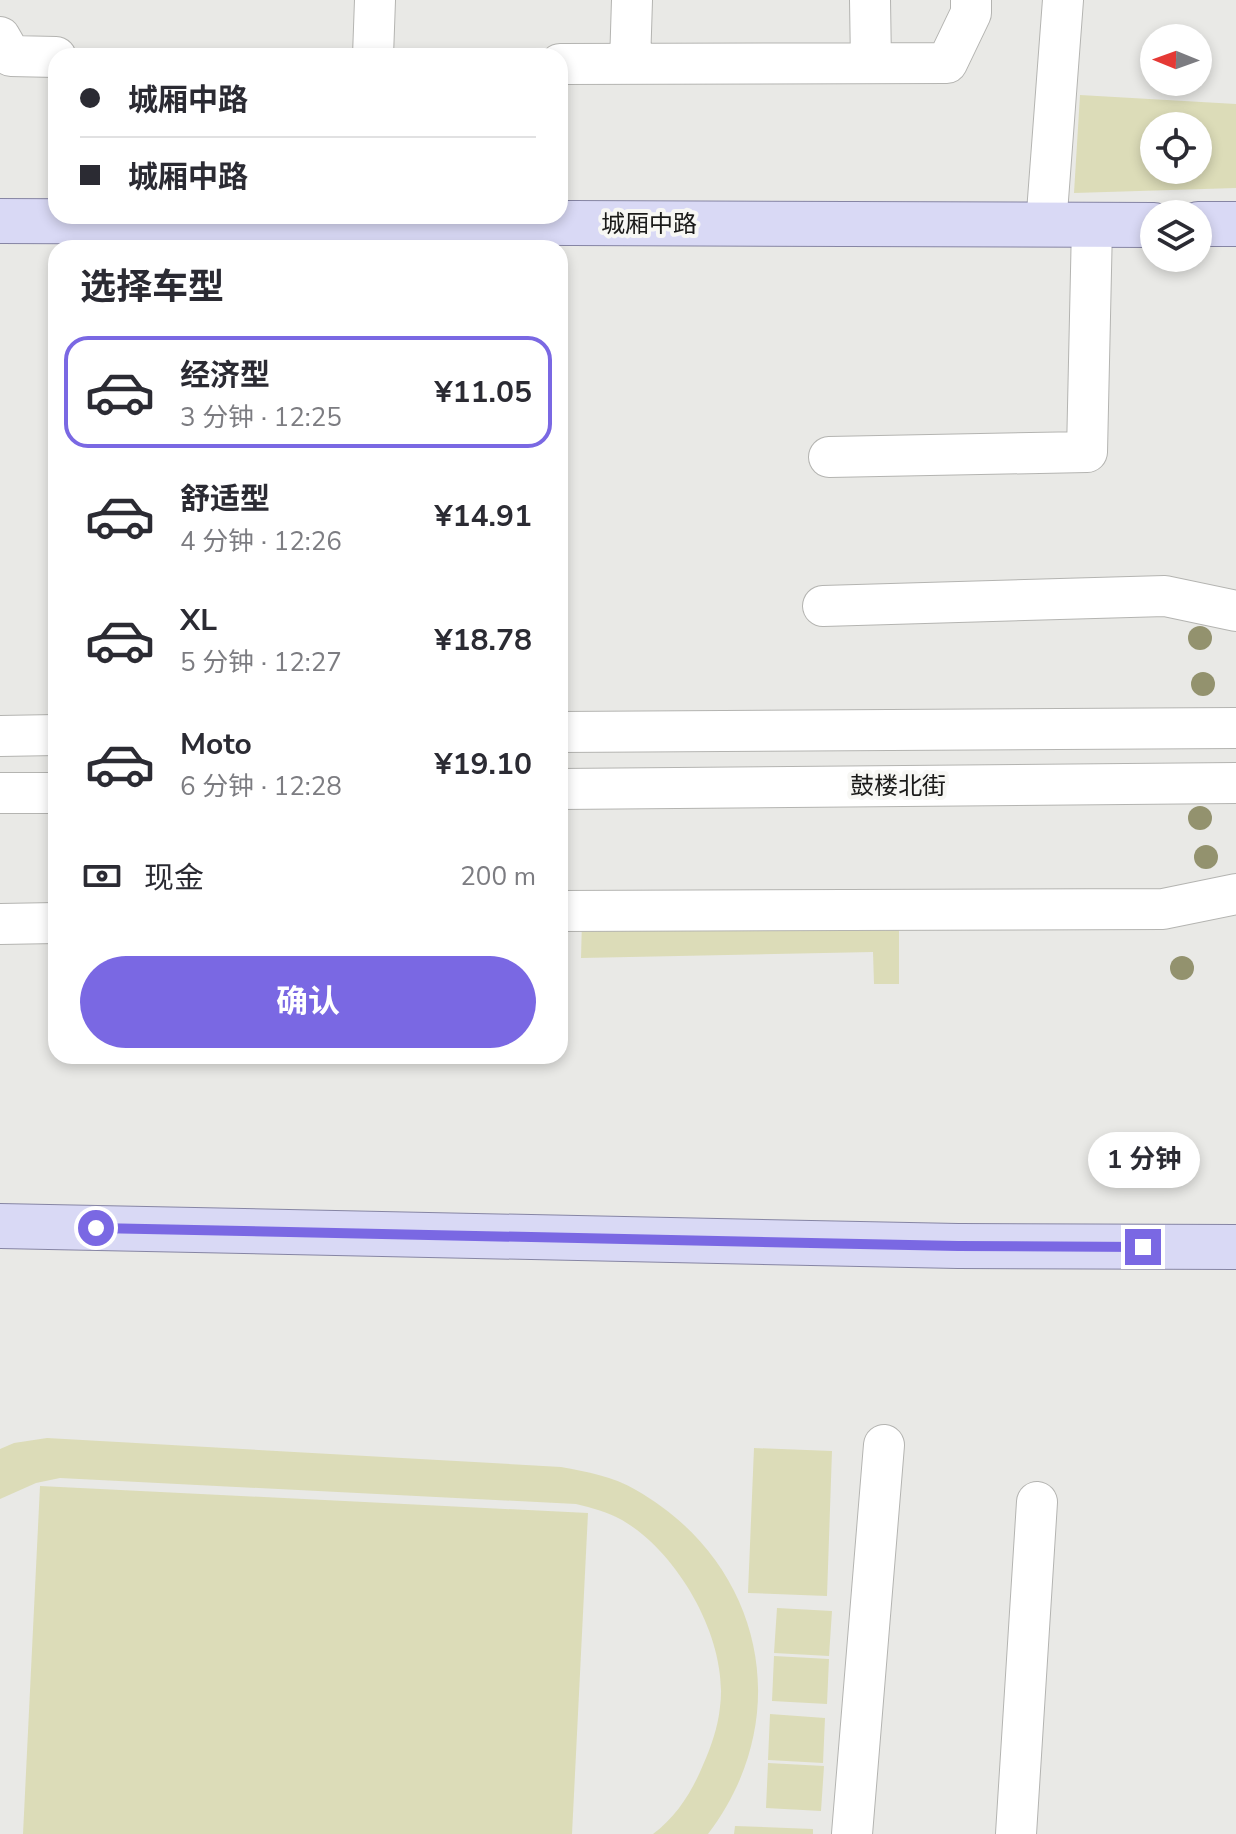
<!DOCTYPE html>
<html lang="zh">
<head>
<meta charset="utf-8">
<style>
	:root { --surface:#fff; --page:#f7f7f7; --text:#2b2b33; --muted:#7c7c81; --line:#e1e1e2; --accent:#7a68e3 }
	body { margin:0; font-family:"Nunito Sans","Noto Sans SC",sans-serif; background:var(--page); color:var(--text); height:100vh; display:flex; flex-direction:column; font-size:30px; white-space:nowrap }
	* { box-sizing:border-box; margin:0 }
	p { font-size:26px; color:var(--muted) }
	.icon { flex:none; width:44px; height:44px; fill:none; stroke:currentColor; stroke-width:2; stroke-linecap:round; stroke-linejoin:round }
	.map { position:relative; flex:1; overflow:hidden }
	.sheet { position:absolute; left:48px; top:240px; width:520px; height:824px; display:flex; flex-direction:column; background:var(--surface); border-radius:24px; box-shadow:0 4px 12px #0003 }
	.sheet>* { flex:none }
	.guide { position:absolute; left:48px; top:48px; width:520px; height:176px; border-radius:24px; box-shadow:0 4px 12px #0003; display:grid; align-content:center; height:176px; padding:0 32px; background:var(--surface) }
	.needle { width:52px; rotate:271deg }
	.tools { position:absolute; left:1140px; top:24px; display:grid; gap:16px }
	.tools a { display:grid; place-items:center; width:72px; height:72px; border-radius:50%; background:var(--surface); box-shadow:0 4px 12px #0003; font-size:40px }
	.end { position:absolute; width:36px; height:36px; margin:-18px; border:10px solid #7a68e3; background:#fff; box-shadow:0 0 0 4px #fff }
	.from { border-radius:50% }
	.bubble { position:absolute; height:56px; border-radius:28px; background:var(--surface); box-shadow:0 4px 12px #0003; font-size:26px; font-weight:700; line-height:56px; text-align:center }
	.guide b { display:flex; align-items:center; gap:28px; height:76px; font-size:30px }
	.guide b+b { border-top:2px solid var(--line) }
	.guide i { width:20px; height:20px; background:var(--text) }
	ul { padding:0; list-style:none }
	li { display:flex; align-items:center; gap:24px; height:112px; margin:0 16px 12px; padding:0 16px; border:4px solid transparent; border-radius:24px }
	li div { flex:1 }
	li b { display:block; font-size:30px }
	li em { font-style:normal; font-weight:700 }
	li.current { border-color:var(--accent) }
	li>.icon { width:72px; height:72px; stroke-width:1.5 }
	h2 { padding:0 32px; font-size:36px; line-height:96px }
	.pay { display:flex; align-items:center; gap:20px; height:88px; padding:0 32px; font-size:30px }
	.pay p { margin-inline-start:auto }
	.primary-button { display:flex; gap:16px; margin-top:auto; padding:16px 32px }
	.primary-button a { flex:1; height:92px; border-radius:48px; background:var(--accent); color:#fff; font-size:32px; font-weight:700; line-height:92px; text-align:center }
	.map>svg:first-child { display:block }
	.green { fill:#dcdcb8; fill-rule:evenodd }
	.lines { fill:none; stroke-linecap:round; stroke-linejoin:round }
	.minor-casing { stroke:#b4b4b1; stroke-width:42 }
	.major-casing { stroke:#8685a4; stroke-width:46 }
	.minor { stroke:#fff; stroke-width:40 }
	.major { stroke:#d9d9f5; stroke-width:44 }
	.tree { fill:#93926e }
	.route { stroke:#7a68e3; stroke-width:10 }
	.labels { text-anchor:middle; stroke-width:8; stroke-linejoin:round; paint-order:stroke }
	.street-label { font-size:24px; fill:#1a1a19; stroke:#f7f7f4 }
</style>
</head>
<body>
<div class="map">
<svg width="1236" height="1834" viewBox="0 0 1236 1834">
	<rect width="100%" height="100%" fill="#e9e9e6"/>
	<!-- green -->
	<path class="green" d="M1080 95 1236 104V188L1074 193ZM1154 126H1198V170H1154Z
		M899 918V984H874L873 952 581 958 582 920Z
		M47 1438 561 1467C587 1472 613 1476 636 1490 764 1563 797 1717 708 1834H653C676 1817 692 1792 703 1765 711 1747 718 1727 720 1707 729 1641 679 1553 622 1520 608 1512 592 1508 576 1504L60 1478 36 1483 0 1499V1449L14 1443Z
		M754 1448 832 1451 827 1596 748 1593Z
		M40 1486 588 1513 572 1834H23Z
		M777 1608 832 1611 829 1656 774 1653Z
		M774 1656 829 1659 827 1704 772 1701Z
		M770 1714 825 1718 823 1763 768 1760Z
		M768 1763 824 1766 821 1811 766 1808Z
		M735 1826 813 1829V1834H734Z"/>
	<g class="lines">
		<defs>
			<path id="minor" d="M870 0 871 63
				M0 37 11 56 56 57
				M373 56 375 0
				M560 64 947 63 971 13V0
				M630 64 632 0
				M1046 226 1063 0
				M829 457 1087 452 1092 226
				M823 606 1165 596 1236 611
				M560 732 1236 728
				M0 736 56 735
				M560 789 1236 783
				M0 793H56
				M560 911 1163 909 1236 894
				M0 924 56 923
				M852 1834 884 1445
				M1016 1834 1037 1502"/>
			<path id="major" d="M0 221 1154 225
				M1198 224H1236
				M0 1226 958 1246 1236 1247"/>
		</defs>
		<!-- minor casing -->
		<use href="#minor" class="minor-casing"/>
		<!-- major casing -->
		<use href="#major" class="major-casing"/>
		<!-- minor -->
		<use href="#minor" class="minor"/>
		<!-- major -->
		<use href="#major" class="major"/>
	</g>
	<!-- trees -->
	<g class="tree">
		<circle cx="1200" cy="638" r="12"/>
		<circle cx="1203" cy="684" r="12"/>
		<circle cx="1200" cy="818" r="12"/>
		<circle cx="1206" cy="857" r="12"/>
		<circle cx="1182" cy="968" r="12"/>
	</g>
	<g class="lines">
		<!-- route -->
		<path class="route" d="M96 1228 958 1246 1143 1247"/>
	</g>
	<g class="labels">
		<!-- street labels -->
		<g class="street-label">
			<text x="649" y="232">城厢中路</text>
			<text x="898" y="794">鼓楼北街</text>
		</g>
	</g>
</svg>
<div class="tools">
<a><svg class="needle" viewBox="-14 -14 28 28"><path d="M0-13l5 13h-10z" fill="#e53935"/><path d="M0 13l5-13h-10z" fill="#7c7c81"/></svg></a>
<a><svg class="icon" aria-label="locate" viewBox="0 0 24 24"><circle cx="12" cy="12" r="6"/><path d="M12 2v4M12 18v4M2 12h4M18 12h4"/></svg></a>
<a><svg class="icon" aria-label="layers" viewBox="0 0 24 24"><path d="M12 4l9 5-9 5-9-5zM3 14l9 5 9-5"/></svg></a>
</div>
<i class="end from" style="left:96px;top:1228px"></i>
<i class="end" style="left:1143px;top:1247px"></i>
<div class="bubble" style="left:1088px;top:1132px;width:112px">1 分钟</div>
<div class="guide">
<b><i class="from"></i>城厢中路</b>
<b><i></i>城厢中路</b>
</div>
<section class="sheet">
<h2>选择车型</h2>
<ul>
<li class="current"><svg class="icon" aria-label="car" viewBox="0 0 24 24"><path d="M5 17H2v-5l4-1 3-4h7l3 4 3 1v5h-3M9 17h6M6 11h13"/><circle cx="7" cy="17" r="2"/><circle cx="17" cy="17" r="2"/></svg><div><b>经济型</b><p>3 分钟 · 12:25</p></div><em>¥11.05</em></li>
<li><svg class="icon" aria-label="car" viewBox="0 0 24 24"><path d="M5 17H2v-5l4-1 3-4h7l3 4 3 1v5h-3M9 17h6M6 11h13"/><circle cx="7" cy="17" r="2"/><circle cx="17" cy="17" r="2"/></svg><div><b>舒适型</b><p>4 分钟 · 12:26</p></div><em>¥14.91</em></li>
<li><svg class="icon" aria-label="car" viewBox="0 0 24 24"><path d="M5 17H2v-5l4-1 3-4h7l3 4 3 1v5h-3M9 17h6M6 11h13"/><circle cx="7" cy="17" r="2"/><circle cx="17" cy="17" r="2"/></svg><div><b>XL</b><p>5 分钟 · 12:27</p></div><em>¥18.78</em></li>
<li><svg class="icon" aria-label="car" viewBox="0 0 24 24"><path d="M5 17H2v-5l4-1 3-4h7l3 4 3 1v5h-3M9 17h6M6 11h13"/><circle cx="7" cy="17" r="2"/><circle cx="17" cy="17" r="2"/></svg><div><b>Moto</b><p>6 分钟 · 12:28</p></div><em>¥19.10</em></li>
</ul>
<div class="pay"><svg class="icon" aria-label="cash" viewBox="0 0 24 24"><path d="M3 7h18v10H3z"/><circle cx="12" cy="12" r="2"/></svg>现金<p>200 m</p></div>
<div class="primary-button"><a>确认</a></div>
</section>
</div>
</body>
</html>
